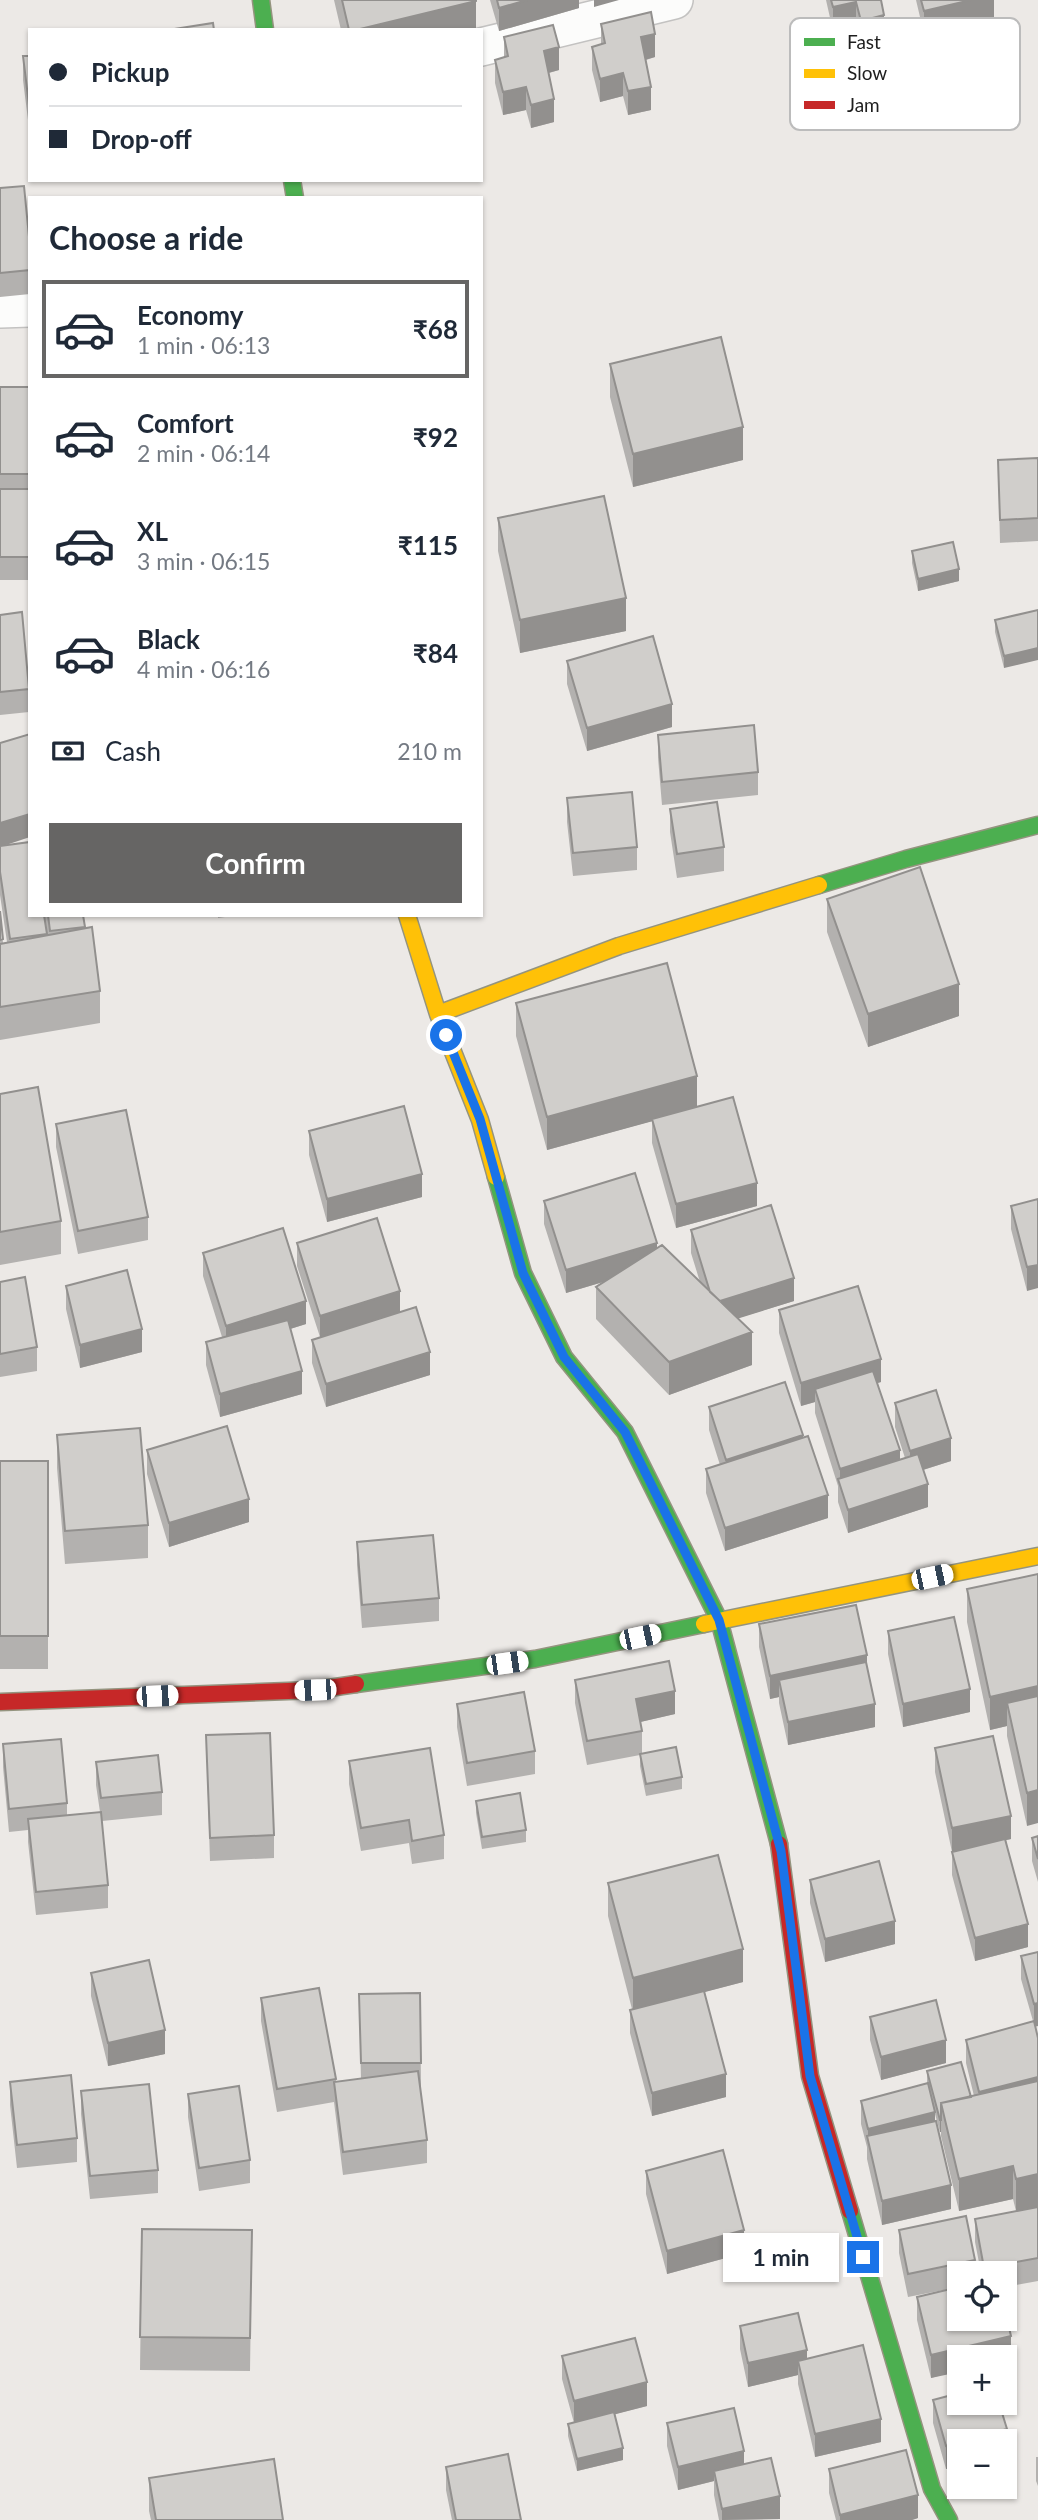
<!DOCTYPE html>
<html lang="en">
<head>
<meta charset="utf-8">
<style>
	:root { --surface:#fff; --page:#f2f2f3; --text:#1f2937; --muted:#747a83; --line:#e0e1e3; --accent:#666564 }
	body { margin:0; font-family:Lato,sans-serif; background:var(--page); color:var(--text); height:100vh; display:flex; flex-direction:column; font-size:26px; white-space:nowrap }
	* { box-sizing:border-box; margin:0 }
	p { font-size:23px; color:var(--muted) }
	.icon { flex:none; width:38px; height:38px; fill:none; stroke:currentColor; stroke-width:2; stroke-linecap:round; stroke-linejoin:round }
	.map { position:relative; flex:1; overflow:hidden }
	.details { position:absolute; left:28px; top:196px; width:455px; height:721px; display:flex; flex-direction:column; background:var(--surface); border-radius:0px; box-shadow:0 2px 5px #0004 }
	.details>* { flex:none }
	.top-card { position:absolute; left:28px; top:28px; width:455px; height:154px; border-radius:0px; box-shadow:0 2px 5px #0004; display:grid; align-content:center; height:154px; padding:0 21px; background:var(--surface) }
	.fabs { position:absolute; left:947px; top:2261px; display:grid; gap:14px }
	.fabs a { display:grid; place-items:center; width:70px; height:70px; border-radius:0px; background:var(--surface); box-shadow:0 2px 5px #0004; font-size:35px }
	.end { position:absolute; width:32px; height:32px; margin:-16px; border:9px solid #1a73e8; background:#fff; box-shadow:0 0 0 4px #fff }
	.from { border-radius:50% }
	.bubble { position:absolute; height:49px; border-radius:0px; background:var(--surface); box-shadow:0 2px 5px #0004; font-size:23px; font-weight:700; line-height:49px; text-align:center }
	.car { position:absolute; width:21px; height:42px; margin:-21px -10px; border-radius:9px; box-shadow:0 0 5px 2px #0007; background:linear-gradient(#fff 24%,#345 0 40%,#fff 0 76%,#345 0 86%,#fff 0) }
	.top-card b { display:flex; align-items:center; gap:24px; height:66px; font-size:26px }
	.top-card b+b { border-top:2px solid var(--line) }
	.top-card i { width:18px; height:18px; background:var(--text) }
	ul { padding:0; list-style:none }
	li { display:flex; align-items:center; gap:21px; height:98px; margin:0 14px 10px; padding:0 7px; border:4px solid transparent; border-radius:0px }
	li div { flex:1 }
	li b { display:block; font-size:26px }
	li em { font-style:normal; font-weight:700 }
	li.current { border-color:var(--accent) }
	li>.icon { width:63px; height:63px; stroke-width:1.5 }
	h2 { padding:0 21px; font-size:32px; line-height:84px }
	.pay { display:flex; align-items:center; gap:18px; height:77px; padding:0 21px; font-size:26px }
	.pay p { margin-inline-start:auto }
	.action { display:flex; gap:14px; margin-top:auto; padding:14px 21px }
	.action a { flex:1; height:80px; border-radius:0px; background:var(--accent); color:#fff; font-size:28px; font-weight:700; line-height:80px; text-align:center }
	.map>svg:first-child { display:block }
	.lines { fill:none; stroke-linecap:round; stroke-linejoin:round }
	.street-casing { stroke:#c3c2c1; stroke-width:40 }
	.fast-casing { stroke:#94947f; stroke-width:19 }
	.slow-casing { stroke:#94947f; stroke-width:19 }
	.jam-casing { stroke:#94947f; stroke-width:19 }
	.street { stroke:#fcfcfb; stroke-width:37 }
	.fast { stroke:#4caf50; stroke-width:16 }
	.slow { stroke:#ffc107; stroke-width:16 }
	.jam { stroke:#c62828; stroke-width:16 }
	.wall { fill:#b3b1af }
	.shaded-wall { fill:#92908e }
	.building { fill:#d0cecb; stroke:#92908e; stroke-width:2 }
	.route { stroke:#1a73e8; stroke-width:9 }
	.key { fill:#fff; stroke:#bcbcbc; stroke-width:2 }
	.key-label { font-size:19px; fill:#1e1e1e }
</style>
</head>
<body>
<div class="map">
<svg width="1038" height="2520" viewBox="0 0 1038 2520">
	<rect width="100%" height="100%" fill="#ece9e6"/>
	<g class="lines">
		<defs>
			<path id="street" d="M481 47 674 0
				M0 309 30 308"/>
			<path id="fast" d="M261 0 265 30
				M292 180 295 198
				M819 885 906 859 1038 825
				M496 1177 523 1273 564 1357 625 1432 719 1620 779 1844
				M356 1684 535 1659 704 1624
				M850 2211 932 2489 949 2520"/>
			<path id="slow" d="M407 915 438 1014 480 1120 496 1177
				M438 1014 619 946 819 885
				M704 1624 1038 1556"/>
			<path id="jam" d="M0 1702 315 1690 356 1684
				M779 1844 810 2076 850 2211"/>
		</defs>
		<!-- street casing -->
		<use href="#street" class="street-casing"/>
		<!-- fast casing -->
		<use href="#fast" class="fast-casing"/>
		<!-- slow casing -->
		<use href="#slow" class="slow-casing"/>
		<!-- jam casing -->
		<use href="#jam" class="jam-casing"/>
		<!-- street -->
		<use href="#street" class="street"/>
		<!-- fast -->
		<use href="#fast" class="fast"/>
		<!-- slow -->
		<use href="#slow" class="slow"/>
		<!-- jam -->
		<use href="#jam" class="jam"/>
	</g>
	<!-- wall -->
	<path class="wall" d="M334 0H476V30H341Z
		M490 0H579V8L499 31Z
		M826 0H881L884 38 861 44 856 25 833 31Z
		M916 0H994V18L924 34Z
		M601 24 655 57 646 60 651 110 628 115 623 96 600 102 592 70V47L601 44Z
		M504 37 559 70 549 73 554 122 531 128 526 110 503 115 495 83V60L504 58Z
		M23 56H30V136L23 80Z
		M0 188 30 247V294L0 297Z
		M610 364 743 460 633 487 610 397Z
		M0 387H30V580H0Z
		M1038 458V541L1000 543 998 460Z
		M498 518 626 631 520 653 498 551Z
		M912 551 959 581 918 591 912 563Z
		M1038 610 1004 668 995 632V620Z
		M0 615 29 689V712L0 715Z
		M567 661 672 727 587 751 567 684Z
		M658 735 758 772V795L662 805 658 758Z
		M0 743 2 846 45 915H83L85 928 100 991V1023L0 1040V911L3 943 7 942 0 895Z
		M567 798 637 847V870L573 876 567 822Z
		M670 809 724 847V871L677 878 670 832Z
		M827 899 959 1016 868 1047 827 932Z
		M218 915H239L218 918Z
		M516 1003 697 1107 757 1206 676 1228 652 1143V1121L547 1150 516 1036Z
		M0 1094 61 1221V1254L0 1265Z
		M56 1124 148 1217V1240L78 1254 56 1147Z
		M309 1131 422 1197 327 1222 309 1155Z
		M1038 1199 1027 1291 1011 1229V1206Z
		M544 1201 657 1249 700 1282 691 1253V1230L794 1301 738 1318 752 1365 669 1395 596 1319V1287L603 1282 566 1293 544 1224Z
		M297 1243 400 1312 430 1375 326 1407 312 1363V1340L320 1337 297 1266Z
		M203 1253 306 1324 290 1329 302 1394 220 1417 206 1365V1342L222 1337 203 1276Z
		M0 1282 37 1347V1371L0 1377Z
		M66 1286 142 1352 80 1368 66 1309Z
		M779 1310 881 1382 877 1383 900 1460 905 1458 895 1427V1403L951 1461 923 1470 928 1507 848 1533 838 1502V1486L815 1413V1402L801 1406 779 1333Z
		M709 1407 803 1438 828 1518 725 1551 706 1493V1469L720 1465 709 1430Z
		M57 1435 148 1525V1558L65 1564 57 1468Z
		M147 1450 249 1522 169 1547 147 1474Z
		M0 1461H48V1669H0Z
		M357 1542 439 1598V1621L362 1628 357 1565Z
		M1038 1574 1027 1826 1007 1736V1726L990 1730 967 1622V1589Z
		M759 1624 867 1665 875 1727 788 1745 779 1703V1697L770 1699 759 1647Z
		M888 1631 970 1712 903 1727 888 1654Z
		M575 1680 675 1714 640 1722 642 1731V1754L682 1777V1789L646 1796 640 1766V1755L587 1765 575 1703Z
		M457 1704 535 1751V1774L467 1786 457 1727Z
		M206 1735 274 1835V1858L210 1861Z
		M3 1744 67 1803V1815L100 1812 96 1785V1762L162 1792V1815L102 1821 108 1885V1908L36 1915 28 1842V1830L9 1832 3 1767Z
		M935 1748 1011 1839 1006 1840 1028 1947 975 1961 952 1875V1852L974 1847 952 1852 935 1772Z
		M349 1761 444 1835V1859L412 1864 409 1843 361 1851 349 1784Z
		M476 1801 526 1830V1842L482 1849 476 1813Z
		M1038 1836V1882L1032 1861V1838Z
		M810 1880 895 1944 825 1962 810 1903Z
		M608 1883 743 1982 704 1992 726 2097 652 2116 630 2033V2010L632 2009 608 1916Z
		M1038 1952 1035 2027 1038 2038V2300V2281L1004 2287V2273H981L975 2242V2219L1016 2211 1013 2199 959 2211 941 2136V2132H940L935 2114V2121L951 2209 882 2225 867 2159V2147L861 2124V2101L927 2083V2071L971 2097 974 2096 966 2063V2040L1033 2021 1021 1979V1956Z
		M91 1973 165 2054 108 2066 91 1996Z
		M420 1993 421 2086H420L427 2140V2163L343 2175 334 2102 277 2112 261 2021V1998L336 2079V2082L361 2079 359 1994Z
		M870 2017 946 2063 881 2080 870 2040Z
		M10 2082 77 2138V2162L17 2168 10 2105Z
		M81 2091 158 2170V2193L90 2199 81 2114Z
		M188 2094 250 2160V2183L199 2191 188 2117Z
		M646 2171 744 2253 667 2274 646 2194Z
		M142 2229 252 2230 250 2371 140 2370Z
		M899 2230 975 2260V2273H959V2287L908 2297 899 2253Z
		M917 2297 1011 2359 1004 2361V2357L931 2378 917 2320Z
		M740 2326 807 2359 881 2442 815 2457 798 2384V2375L748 2387 740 2349Z
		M562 2356 647 2406 615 2414 623 2460 577 2471 568 2436V2424L574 2423 562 2379Z
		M933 2400 1007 2453 946 2469 933 2423Z
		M667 2423 744 2464 780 2519 719 2520 714 2495V2481L678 2490 667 2446Z
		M1036 2457H1038V2486L1036 2481Z
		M446 2467 521 2520H452L446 2490Z
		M829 2469 918 2518 912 2520H836L829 2493Z
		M149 2478 283 2520H151L149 2511Z"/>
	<!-- shaded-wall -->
	<path class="shaded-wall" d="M527 0H579V8L499 31V8Z
		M594 0H619L594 7Z
		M971 0H994V18L924 34V11Z
		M476 1V30H356Z
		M856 2V25L833 31V7Z
		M884 15V38L861 44V21Z
		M655 34V57L641 61V37Z
		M559 47V70L544 74V51Z
		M623 73V96L600 102V79Z
		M526 87V110L503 115V92Z
		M651 87V110L628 115V91Z
		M554 99V122L531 128V105Z
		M743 427V460L633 487V454Z
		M959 569V581L918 591V579Z
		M626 598V631L520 653V620Z
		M1038 648V660L1004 668V656Z
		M672 704V727L587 751V728Z
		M30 814V837L0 847V823Z
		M959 984V1016L868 1047V1014Z
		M697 1076V1109L547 1150V1117Z
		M422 1174V1197L327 1222V1199Z
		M757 1183V1206L676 1228V1204Z
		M657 1243V1266L566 1293V1270Z
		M1038 1265V1288L1027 1291V1267Z
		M794 1278V1301L714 1326V1303Z
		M400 1291V1314L320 1339V1316Z
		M306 1301V1324L226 1349V1326Z
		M142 1329V1352L80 1368V1345Z
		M752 1332V1365L669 1395V1362Z
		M430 1352V1375L326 1407V1384Z
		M881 1359V1382L818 1401 815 1389V1402L801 1406V1383Z
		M302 1371V1394L220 1417V1394Z
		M803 1435V1458L726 1483V1460Z
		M951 1438V1461L910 1474V1451Z
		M900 1450V1474L840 1486V1469Z
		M928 1484V1507L848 1533V1510Z
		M828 1495V1518L725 1551V1528Z
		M249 1499V1522L169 1547V1523Z
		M867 1655V1678L779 1680V1697L770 1699V1676Z
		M1038 1686V1719L1007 1703V1726L990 1730V1697Z
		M970 1689V1712L903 1727V1704Z
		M675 1691V1714L636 1723V1699Z
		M875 1704V1727L788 1745V1722Z
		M1038 1790V1823L1027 1826V1793Z
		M1011 1816V1839L952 1852V1828Z
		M895 1921V1944L825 1962V1939Z
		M1028 1924V1947L975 1961V1938Z
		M743 1949V1982L633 2011V1978Z
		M1038 2003V2026L1034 2027V2004Z
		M165 2030V2054L108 2066V2043Z
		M946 2040V2063L881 2080V2057Z
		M726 2074V2097L652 2116V2093Z
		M1038 2077V2100L979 2115V2092Z
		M935 2112V2135L868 2142V2129Z
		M940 2120H941V2132H940Z
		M1013 2166V2199L959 2211V2179Z
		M1038 2174V2207L1016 2212V2179Z
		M951 2185V2209L882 2225V2201Z
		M744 2230V2253L667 2274V2251Z
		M1011 2336V2359L1004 2361V2357H959V2372L931 2378V2355Z
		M807 2350V2373L798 2361V2375L748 2387V2363Z
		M647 2382V2406L574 2425V2401Z
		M881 2419V2442L815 2457V2434Z
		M1007 2429V2453H1004V2441H964Z
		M959 2443V2466L946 2469V2446Z
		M623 2448V2460L577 2471V2459Z
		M744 2451V2474L714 2471V2481L678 2490V2467Z
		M918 2495V2518L912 2520H840V2515Z
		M780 2496V2519L722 2520V2509Z"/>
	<!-- building -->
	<path class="building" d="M342 0H476V1L356 30H349Z
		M497 0H527L499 8Z
		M831 0H881L884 15 861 21 856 2 833 7Z
		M921 0H971L924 11Z
		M651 12 655 34 641 37 651 87 628 91 623 73 600 79 592 47 605 43 601 24Z
		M213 23 214 30H168Z
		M553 25 559 47 544 51 554 99 531 105 526 87 503 92 495 60 508 56 504 37Z
		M23 56H30V113Z
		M24 186 30 247V270L0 273V188Z
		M721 337 743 427 633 454 610 364Z
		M0 387H30V474H0Z
		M1038 458V518L1000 520 998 460Z
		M0 489H30V557H0Z
		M604 496 626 598 520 620 498 518Z
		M953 542 959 569 918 579 912 551Z
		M1038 610V648L1004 656 995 620Z
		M22 612 29 689 0 692V615Z
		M653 636 672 704 587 728 567 661Z
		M754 725 758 772 662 782 658 735Z
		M30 734V814L0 823V743Z
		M632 792 637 847 573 853 567 798Z
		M717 802 724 847 677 854 670 809Z
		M30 842V915H44L47 934 10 939 0 872V846Z
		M920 867 959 984 868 1014 827 899Z
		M0 911 3 939 0 940Z
		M48 915H83L85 927 50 931Z
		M92 927 100 991 0 1007V944Z
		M667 963 697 1076 547 1117 516 1003Z
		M38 1087 61 1221 0 1232V1094Z
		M733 1097 757 1183 676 1204 652 1119Z
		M404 1106 422 1174 327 1199 309 1131Z
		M126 1110 148 1217 78 1231 56 1124Z
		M635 1173 657 1243 566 1270 544 1201Z
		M1038 1199V1265L1027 1267 1011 1206Z
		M771 1205 794 1278 720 1301 710 1292 691 1230Z
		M377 1218 400 1291 320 1316 297 1243Z
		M283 1228 306 1301 226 1326 203 1253Z
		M662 1245 752 1332 669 1362 596 1287Z
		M127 1270 142 1329 80 1345 66 1286Z
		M25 1277 37 1347 0 1354V1282Z
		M858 1286 881 1359 801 1383 779 1310Z
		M416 1307 430 1352 326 1384 312 1340Z
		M288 1320 302 1371 220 1394 206 1342Z
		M873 1371 900 1450 840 1469 815 1389Z
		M785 1382 803 1435 726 1460 709 1407Z
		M936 1390 951 1438 910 1451 895 1403Z
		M227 1426 249 1499 169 1523 147 1450Z
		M140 1428 148 1525 65 1531 57 1435Z
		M808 1436 828 1495 725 1528 706 1469Z
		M918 1454 928 1484 848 1510 838 1479Z
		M0 1461H48V1636H0Z
		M433 1535 439 1598 362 1605 357 1542Z
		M1038 1574V1686L990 1697 967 1589Z
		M856 1605 867 1655 770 1676 759 1624Z
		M954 1617 970 1689 903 1704 888 1631Z
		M669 1661 675 1691 636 1699 642 1731 587 1741 575 1680Z
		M866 1662 875 1704 788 1722 779 1680Z
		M524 1692 535 1751 467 1763 457 1704Z
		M1038 1696V1790L1027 1793 1007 1703Z
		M270 1733 274 1835 210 1838 206 1735Z
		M993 1736 1011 1816 952 1828 935 1748Z
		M61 1739 67 1803 9 1809 3 1744Z
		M676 1747 682 1777 646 1784 640 1754Z
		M430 1748 444 1835 412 1841 409 1820 361 1828 349 1761Z
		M158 1755 162 1792 101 1798 96 1762Z
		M520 1793 526 1830 482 1837 476 1801Z
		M101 1812 108 1885 36 1892 28 1819Z
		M1038 1836V1859L1032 1838Z
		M1005 1839 1028 1924 975 1938 952 1852Z
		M718 1855 743 1949 633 1978 608 1883Z
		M879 1861 895 1921 825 1939 810 1880Z
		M1038 1952V2003L1034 2004 1021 1956Z
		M149 1960 165 2030 108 2043 91 1973Z
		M319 1988 336 2079 277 2089 261 1998Z
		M704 1991 726 2074 652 2093 630 2010Z
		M420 1993 421 2063H361L359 1994Z
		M936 2000 946 2040 881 2057 870 2017Z
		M1034 2021 1038 2038V2077L979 2092 966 2040Z
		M961 2062 971 2097 941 2103V2120H940L927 2071Z
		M418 2071 427 2140 343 2152 334 2082Z
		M71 2075 77 2138 17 2145 10 2082Z
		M1038 2081V2174L1016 2179 1013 2166 959 2179 941 2103Z
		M928 2083 935 2112 868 2129 861 2101Z
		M149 2084 158 2170 90 2176 81 2091Z
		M239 2086 250 2160 199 2168 188 2094Z
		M936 2121 951 2185 882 2201 867 2136Z
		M723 2150 744 2230 667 2251 646 2171Z
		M1038 2207V2258L984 2268 975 2219Z
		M966 2216 975 2260 908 2274 899 2230Z
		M142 2229 252 2230 250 2338 140 2337Z
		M959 2287V2319H1004V2307L1011 2336 931 2355 917 2297Z
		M798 2313 807 2350 748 2363 740 2326Z
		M635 2338 647 2382 574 2401 562 2356Z
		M863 2345 881 2419 815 2434 798 2361Z
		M959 2393V2403H999L1007 2429 964 2441H959V2443L946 2446 933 2400Z
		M734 2408 744 2451 678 2467 667 2423Z
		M614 2412 623 2448 577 2459 568 2424Z
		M906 2450 918 2495 840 2515 829 2469Z
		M508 2454 521 2520H456L446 2467Z
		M771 2458 780 2496 722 2509 714 2471Z
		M274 2459 283 2520H156L149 2478Z"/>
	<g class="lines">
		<!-- route -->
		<path class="route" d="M446 1035 480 1119 523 1273 564 1357 625 1432 719 1620 781 1851 810 2076 863 2257"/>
	</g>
	<!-- legend -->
	<rect x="790" y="18" width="230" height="112" rx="10" class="key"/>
	<rect x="804" y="38" width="31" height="8" fill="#4caf50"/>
	<rect x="804" y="69" width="31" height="9" fill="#ffc107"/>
	<rect x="804" y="101" width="31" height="8" fill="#c62828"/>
	<g class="key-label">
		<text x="847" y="49">Fast</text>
		<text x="847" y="80">Slow</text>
		<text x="847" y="112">Jam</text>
	</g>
</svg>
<div class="fabs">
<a><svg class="icon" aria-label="locate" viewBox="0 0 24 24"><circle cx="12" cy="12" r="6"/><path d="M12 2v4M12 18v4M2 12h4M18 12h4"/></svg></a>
<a>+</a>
<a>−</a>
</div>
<i class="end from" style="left:446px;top:1035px"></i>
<i class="end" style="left:863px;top:2257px"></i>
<div class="bubble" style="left:723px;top:2233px;width:116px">1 min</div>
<i class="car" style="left:932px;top:1577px;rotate:78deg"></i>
<i class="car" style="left:640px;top:1637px;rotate:78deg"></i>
<i class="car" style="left:507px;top:1663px;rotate:82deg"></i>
<i class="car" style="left:315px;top:1690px;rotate:268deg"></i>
<i class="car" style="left:157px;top:1696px;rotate:88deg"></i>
<div class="top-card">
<b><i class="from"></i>Pickup</b>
<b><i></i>Drop-off</b>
</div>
<section class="details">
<h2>Choose a ride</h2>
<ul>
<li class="current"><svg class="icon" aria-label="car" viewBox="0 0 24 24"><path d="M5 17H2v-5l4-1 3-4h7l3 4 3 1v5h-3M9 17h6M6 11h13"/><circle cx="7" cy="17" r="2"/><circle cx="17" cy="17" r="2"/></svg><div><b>Economy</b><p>1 min · 06:13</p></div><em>₹68</em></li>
<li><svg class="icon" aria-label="car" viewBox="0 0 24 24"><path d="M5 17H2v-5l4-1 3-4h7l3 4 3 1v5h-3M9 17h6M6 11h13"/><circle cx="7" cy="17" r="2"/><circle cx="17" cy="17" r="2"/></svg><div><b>Comfort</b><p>2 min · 06:14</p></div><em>₹92</em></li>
<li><svg class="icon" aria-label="car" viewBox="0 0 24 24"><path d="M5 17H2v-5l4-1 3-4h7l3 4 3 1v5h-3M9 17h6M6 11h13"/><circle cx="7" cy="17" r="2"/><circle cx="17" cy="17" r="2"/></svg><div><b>XL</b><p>3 min · 06:15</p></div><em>₹115</em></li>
<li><svg class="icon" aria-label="car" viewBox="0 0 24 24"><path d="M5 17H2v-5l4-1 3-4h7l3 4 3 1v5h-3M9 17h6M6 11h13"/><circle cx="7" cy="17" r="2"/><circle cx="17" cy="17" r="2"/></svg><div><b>Black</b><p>4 min · 06:16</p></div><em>₹84</em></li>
</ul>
<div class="pay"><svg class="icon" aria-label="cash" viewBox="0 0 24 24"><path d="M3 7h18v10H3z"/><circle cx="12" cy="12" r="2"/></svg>Cash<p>210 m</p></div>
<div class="action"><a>Confirm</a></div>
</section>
</div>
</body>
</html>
